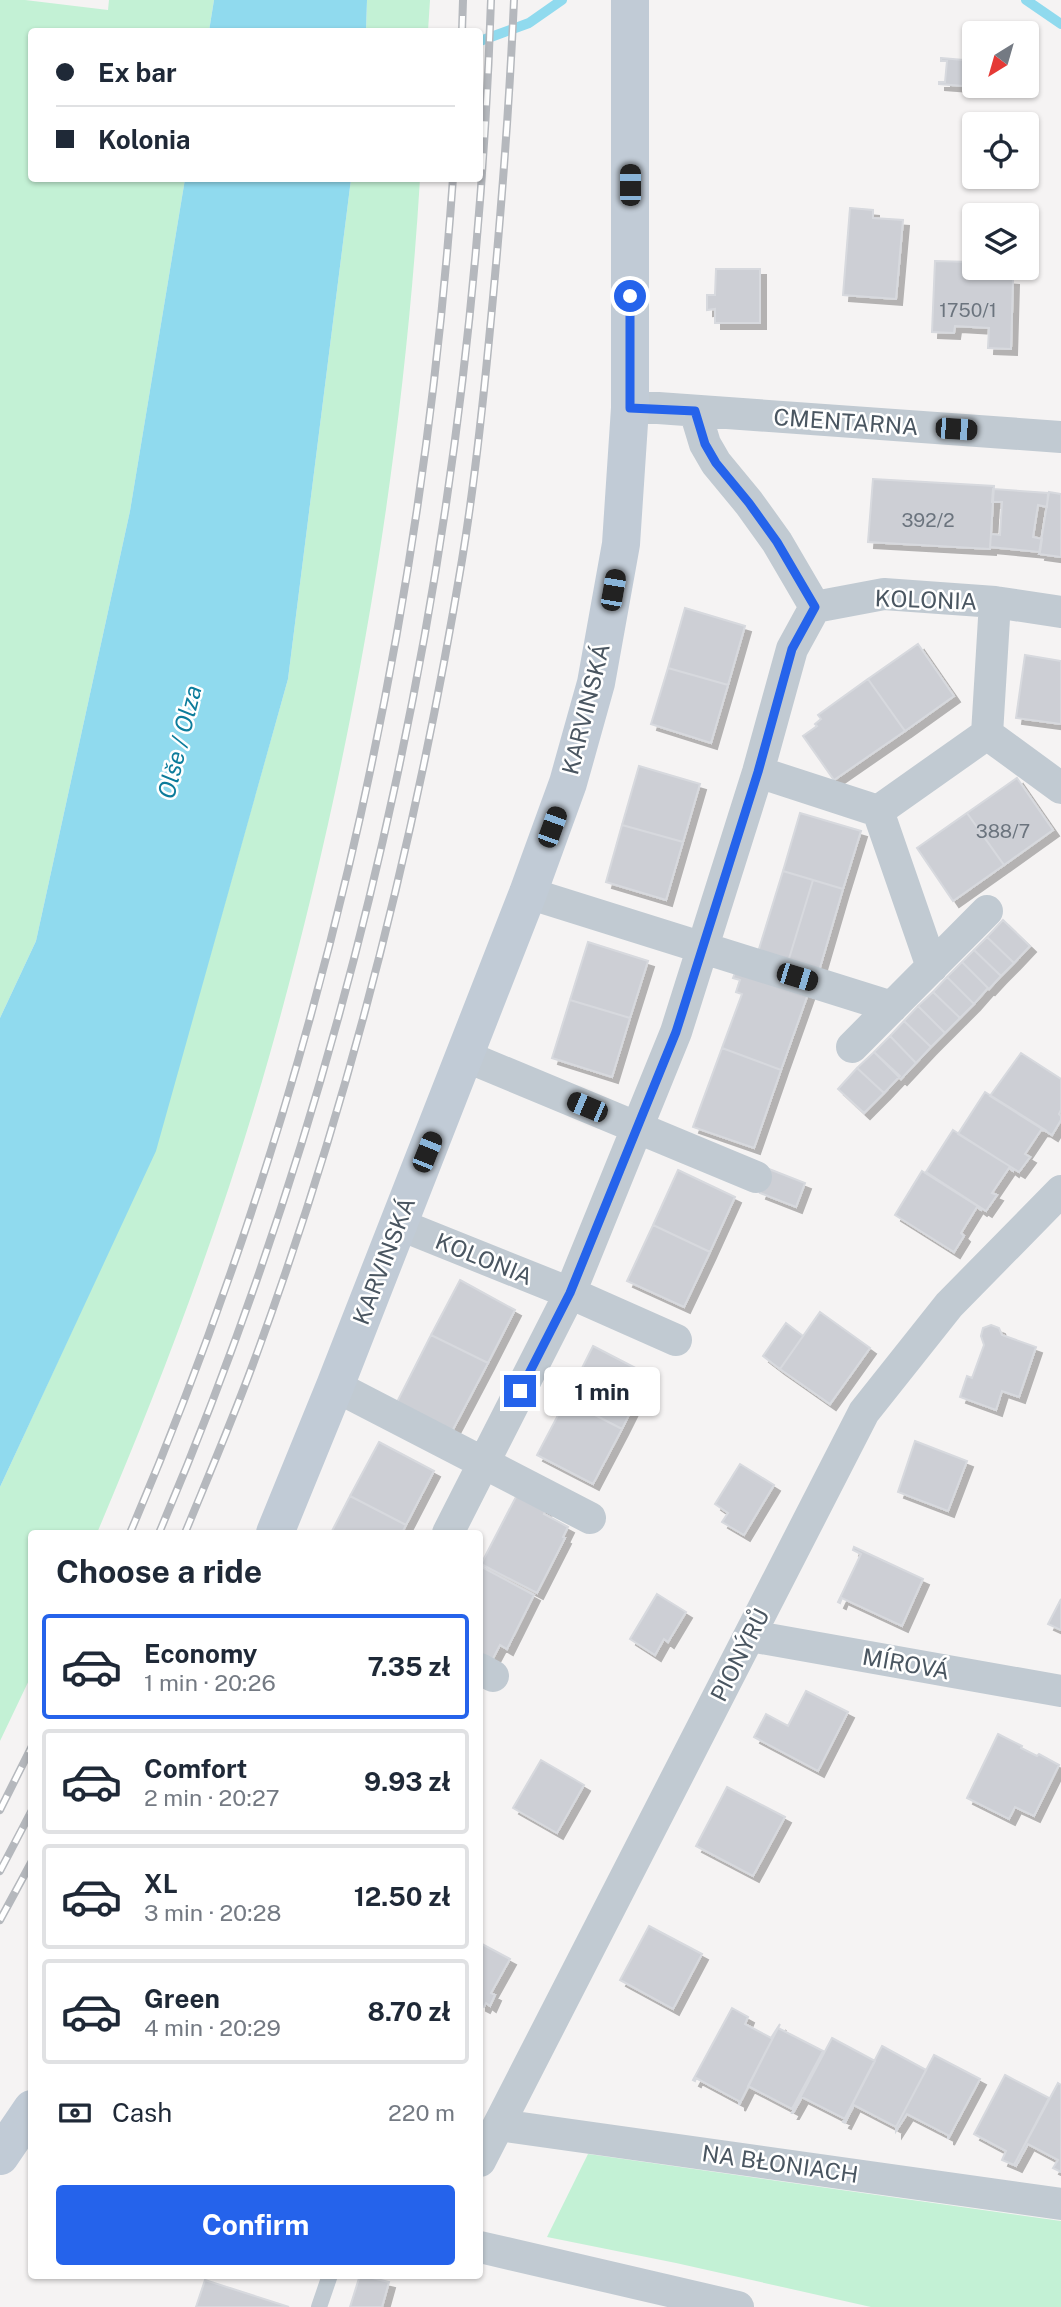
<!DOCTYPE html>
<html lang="en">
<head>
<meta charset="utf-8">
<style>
	:root { --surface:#fff; --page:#f6f6f7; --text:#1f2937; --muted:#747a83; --line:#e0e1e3; --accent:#2563eb }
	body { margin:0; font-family:"Public Sans",sans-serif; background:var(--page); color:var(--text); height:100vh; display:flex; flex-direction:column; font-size:26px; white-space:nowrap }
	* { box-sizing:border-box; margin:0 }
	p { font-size:23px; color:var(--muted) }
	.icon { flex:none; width:38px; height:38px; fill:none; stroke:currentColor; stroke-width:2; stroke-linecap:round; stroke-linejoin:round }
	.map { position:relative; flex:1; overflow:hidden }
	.details { position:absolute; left:28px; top:1530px; width:455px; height:749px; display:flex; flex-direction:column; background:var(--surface); border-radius:7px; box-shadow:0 2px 5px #0004 }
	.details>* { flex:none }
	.guide { position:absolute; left:28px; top:28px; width:455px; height:154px; border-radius:7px; box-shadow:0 2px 5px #0004; display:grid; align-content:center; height:154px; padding:0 28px; background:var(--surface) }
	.needle { width:46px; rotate:217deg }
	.controls { position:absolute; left:962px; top:21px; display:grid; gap:14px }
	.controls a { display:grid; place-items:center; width:77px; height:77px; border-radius:7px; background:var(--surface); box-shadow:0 2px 5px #0004; font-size:35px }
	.end { position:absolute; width:32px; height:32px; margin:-16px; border:9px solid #2563eb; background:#fff; box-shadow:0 0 0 4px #fff }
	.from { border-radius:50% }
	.bubble { position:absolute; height:49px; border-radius:7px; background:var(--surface); box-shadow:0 2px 5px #0004; font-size:23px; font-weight:700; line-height:49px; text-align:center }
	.car { position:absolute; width:21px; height:42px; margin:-21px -10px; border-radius:9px; box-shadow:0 0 5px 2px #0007; background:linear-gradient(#222 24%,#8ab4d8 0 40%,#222 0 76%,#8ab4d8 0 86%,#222 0) }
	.guide b { display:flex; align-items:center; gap:24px; height:66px; font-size:26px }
	.guide b+b { border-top:2px solid var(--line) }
	.guide i { width:18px; height:18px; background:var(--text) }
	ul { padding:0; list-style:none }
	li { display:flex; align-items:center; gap:21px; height:105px; margin:0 14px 10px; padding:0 14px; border:4px solid var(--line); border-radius:7px }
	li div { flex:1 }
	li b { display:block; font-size:26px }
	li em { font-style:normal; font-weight:700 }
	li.current { border-color:var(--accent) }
	li>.icon { width:63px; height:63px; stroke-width:1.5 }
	h2 { padding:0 28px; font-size:32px; line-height:84px }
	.pay { display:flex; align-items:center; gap:18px; height:77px; padding:0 28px; font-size:26px }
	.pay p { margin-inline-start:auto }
	.cta { display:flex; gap:14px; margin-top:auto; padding:14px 28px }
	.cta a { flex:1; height:80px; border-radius:7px; background:var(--accent); color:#fff; font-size:28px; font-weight:700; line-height:80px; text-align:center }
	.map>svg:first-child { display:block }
	.green { fill:#c3f1d5 }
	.water { fill:#90daee }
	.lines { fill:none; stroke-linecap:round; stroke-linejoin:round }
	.stream { stroke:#90daee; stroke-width:10 }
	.building { fill:#cdcfd5; stroke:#d7d9de; stroke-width:2; filter:url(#shadow) }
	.service { stroke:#c1cad2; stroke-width:16 }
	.minor { stroke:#c1cad2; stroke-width:32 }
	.secondary { stroke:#c1cbd6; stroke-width:38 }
	.rail-casing { stroke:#b5b8bd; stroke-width:8 }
	.rail { stroke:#fff; stroke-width:5; stroke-dasharray:16; stroke-linecap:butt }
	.route { stroke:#2563eb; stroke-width:9 }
	.labels { text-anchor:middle; stroke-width:5; stroke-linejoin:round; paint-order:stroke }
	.number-label { font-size:19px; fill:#6b747e }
	.street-label { font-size:23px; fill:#4a5661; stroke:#fff }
	.water-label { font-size:24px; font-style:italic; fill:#0c7c9b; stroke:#fff }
</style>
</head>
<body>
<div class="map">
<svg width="1061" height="2307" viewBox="0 0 1061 2307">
	<defs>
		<filter id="shadow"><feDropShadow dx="6" dy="6" stdDeviation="0" flood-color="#0004"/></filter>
	</defs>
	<rect width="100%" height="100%" fill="#f5f3f3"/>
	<!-- green -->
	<path class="green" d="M0 0H25L108 10 109 0H214L209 31 32 32V178L185 179 130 511 36 941 0 1018Z
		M367 0H430L428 31 366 32Z
		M351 179H420C402 475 350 771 269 1057 223 1219 163 1378 97 1533H32L31 1676 0 1741V1487L155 1151 288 679Z
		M588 2154 1061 2221V2307H871L676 2263 547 2237Z"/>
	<!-- water -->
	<path class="water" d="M214 0H367L366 31H209Z
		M185 179H351L288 679 156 1151 0 1487V1018L36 941 130 511Z"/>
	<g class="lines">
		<!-- stream -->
		<path class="stream" d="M1026 0 1061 24
			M480 41 529 23 562 0"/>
	</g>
	<!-- building -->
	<path class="building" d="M941 58 975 61 976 87 939 84V82H945L947 61H941Z
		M850 208 873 210V218L903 220 896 299 843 295Z
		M935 261 971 262 970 276 1013 279 1011 349 988 348 989 328 955 326 954 333 932 332Z
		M716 269H760V323H715V309L707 310V295H715Z
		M873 479 994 486 990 549 868 542Z
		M993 489 1048 493 1047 507 1038 505 1033 537 1042 539 1040 552 990 547 991 534 1000 535 1002 502H992Z
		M1049 492 1061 494V557L1039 554Z
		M685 608 745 626 728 685 668 668Z
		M918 644 954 696 905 731 868 679Z
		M1025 655 1061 661V724L1016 718Z
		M668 668 728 685 711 743 651 724Z
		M868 679 905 731 834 780 803 736 817 726 815 724 821 719 818 715Z
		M639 766 700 784 683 842 622 825Z
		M1017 778 1053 830 1004 865 967 813Z
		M800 813 861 831 843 889 783 871Z
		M967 813 1004 865 953 901 917 848Z
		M622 825 683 842 666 900 606 882Z
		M783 871 813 880 788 962 758 952Z
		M813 880 843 889 819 971 788 962Z
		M1003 920 1030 946 1014 963 987 937Z
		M987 937 1014 963 1001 976 974 950Z
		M588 942 648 961 630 1018 570 1000Z
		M974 950 1001 976 989 989 962 962Z
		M962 962 988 988 974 1004 947 977Z
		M736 970 808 994 781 1070 722 1048 742 994 736 992 740 980 733 978Z
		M947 977 974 1004 960 1018 933 992Z
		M933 992 960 1018 945 1033 918 1006Z
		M570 1000 630 1018 612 1077 552 1058Z
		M918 1006 945 1033 931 1047 904 1021Z
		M904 1021 931 1047 916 1063 890 1036Z
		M890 1036 916 1063 901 1079 874 1052Z
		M722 1048 781 1070 754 1148 693 1127Z
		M874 1052 900 1076 884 1093 857 1068Z
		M1021 1053 1061 1079V1110L1059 1114 1061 1116V1120L1052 1135 990 1096Z
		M857 1068 884 1093 864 1113 838 1089Z
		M985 1092 1047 1131 1041 1130 1025 1154 1030 1157 1019 1172 958 1134Z
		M953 1130 1014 1169 1013 1171 1009 1168 992 1193 997 1195 986 1211 926 1172Z
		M769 1169 805 1183 796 1207 760 1193Z
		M678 1170 735 1197 710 1252 653 1225Z
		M922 1171 982 1209 981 1210 977 1207 961 1233 964 1236 954 1252 895 1215Z
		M653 1225 710 1252 684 1307 627 1281Z
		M460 1280 515 1310 488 1363 431 1335Z
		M820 1312 870 1348 830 1404 780 1369Z
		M786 1323 803 1336 780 1369 763 1356Z
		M991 1325 999 1328 1002 1335 1036 1347 1019 1397 1002 1391 996 1410 960 1397 967 1376 972 1378 984 1345 981 1336 983 1328Z
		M431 1335 488 1363 449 1437 395 1406Z
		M593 1346 649 1375 622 1429 566 1400Z
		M566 1400 622 1429 593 1484 537 1455Z
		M915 1441 967 1461 948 1511 898 1492Z
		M379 1442 434 1471 406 1525 350 1496Z
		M740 1464 774 1485 744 1535 722 1522 728 1513 715 1504Z
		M519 1491 547 1506 544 1514 568 1527 563 1537 565 1538 537 1593 481 1564Z
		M350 1496 406 1525 402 1533H331Z
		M854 1547 923 1579 902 1626 842 1598 840 1603 838 1602 861 1554 853 1550Z
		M480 1566 534 1595 507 1649 500 1645 489 1666 480 1661Z
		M657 1594 686 1612 668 1642 664 1639 655 1655 630 1639Z
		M1061 1599V1630L1048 1624Z
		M806 1691 848 1712 818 1771 754 1737 766 1714 788 1726Z
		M998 1734 1022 1746 1021 1748 1037 1756 1039 1754 1059 1765 1034 1816 1015 1807 1009 1819 967 1798Z
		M541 1760 584 1785 557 1833 513 1808Z
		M727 1787 785 1817 753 1876 696 1846Z
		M649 1926 702 1954 673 2009 620 1980Z
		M480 1943 510 1959 491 1993 495 1995 490 2006 486 2003 484 2007 480 2005Z
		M732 2008 748 2017 745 2024 771 2038 780 2024 739 2105V2101L696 2078 695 2081 693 2080Z
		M778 2028 823 2051 792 2109 748 2086Z
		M832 2038 875 2061 845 2119 802 2097 793 2113H792Z
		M882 2046 926 2070 896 2127 854 2105 845 2123 843 2122Z
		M934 2055 980 2079 948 2139V2135L907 2114 896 2131V2127Z
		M1005 2075 1049 2098 1014 2165 1002 2160 1006 2151 974 2134Z
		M1058 2083 1061 2085V2172L1053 2168 1058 2160 1028 2144 1016 2166 1014 2165Z
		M360 2275 389 2282 382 2307H350Z
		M205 2280 289 2307H196Z"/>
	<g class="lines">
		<!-- service -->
		<path class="service" d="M319 2307 330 2275"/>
		<!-- minor -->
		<path class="minor" d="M630 408H658L1061 437
			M695 411 705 444 716 463 749 503 777 542 815 607
			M987 734 1061 788
			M758 772 878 811 987 734 995 602
			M878 811 932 967
			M528 893 892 1007
			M852 1047 987 911
			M465 1056 756 1177
			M398 1224 570 1293 676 1340
			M335 1386 590 1518
			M448 1533 570 1293 637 1128 676 1032 758 772 792 649 815 607 884 594 995 602 1061 612
			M750 1636 1061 1691
			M480 1669 493 1676
			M499 2125 1061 2204
			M480 2161 864 1412 949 1305 1061 1191
			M480 2247 738 2307"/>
		<!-- secondary -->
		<path class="secondary" d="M275 1533 335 1386 528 893 568 783 596 683 621 544 630 408V0
			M0 2156 32 2109"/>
		<defs>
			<path id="rail" d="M462 32 463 0
				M130 1533C314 1103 420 645 453 178
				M159 1533C365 1049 474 525 491 0
				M185 1533C208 1477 232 1421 253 1364 349 1105 417 832 462 560 474 487 482 413 489 340 500 227 509 113 514 0
				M0 1810 32 1746
				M0 1871 32 1810
				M0 1920 32 1861"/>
		</defs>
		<!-- rail casing -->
		<use href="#rail" class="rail-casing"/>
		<!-- rail -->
		<use href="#rail" class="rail"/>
	</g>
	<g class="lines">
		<!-- route -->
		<path class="route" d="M520 1391 570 1293 676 1032 758 772 792 649 815 607 777 542 749 503 716 463 705 444 695 411 630 408V296"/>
	</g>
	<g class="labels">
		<!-- number labels -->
		<g class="number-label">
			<text x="968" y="317">1750/1</text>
			<text x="928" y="527">392/2</text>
			<text x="1003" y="838">388/7</text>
		</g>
		<!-- street labels -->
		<g class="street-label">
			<text transform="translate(846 422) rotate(4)" y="8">CMENTARNA</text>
			<text transform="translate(926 600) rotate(2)" y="8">KOLONIA</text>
			<text transform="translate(586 709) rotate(-76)" y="8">KARVINSKÁ</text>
			<text transform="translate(484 1259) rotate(22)" y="8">KOLONIA</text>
			<text transform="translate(384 1261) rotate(-69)" y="8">KARVINSKÁ</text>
			<text transform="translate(740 1655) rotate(-63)" y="8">PIONÝRŮ</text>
			<text transform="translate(906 1664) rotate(10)" y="8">MÍROVÁ</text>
			<text transform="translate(780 2164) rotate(8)" y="8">NA BŁONIACH</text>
		</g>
		<!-- water labels -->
		<g class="water-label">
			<text transform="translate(180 742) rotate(-76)" y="8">Olše / Olza</text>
		</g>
	</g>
</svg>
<div class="controls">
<a><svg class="needle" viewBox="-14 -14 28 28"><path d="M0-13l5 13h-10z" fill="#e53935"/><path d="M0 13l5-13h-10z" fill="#747a83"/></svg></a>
<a><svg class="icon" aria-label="locate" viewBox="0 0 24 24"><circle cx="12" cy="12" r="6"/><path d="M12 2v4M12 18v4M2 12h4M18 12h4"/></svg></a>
<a><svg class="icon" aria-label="layers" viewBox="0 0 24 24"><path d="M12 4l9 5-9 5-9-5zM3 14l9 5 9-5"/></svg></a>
</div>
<i class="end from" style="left:630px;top:296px"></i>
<i class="end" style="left:520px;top:1391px"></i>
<div class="bubble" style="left:544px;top:1367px;width:116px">1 min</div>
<i class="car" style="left:630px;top:185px;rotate:0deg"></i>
<i class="car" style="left:956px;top:429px;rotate:94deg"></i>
<i class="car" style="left:613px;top:590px;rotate:10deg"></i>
<i class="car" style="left:552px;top:827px;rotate:20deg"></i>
<i class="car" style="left:797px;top:977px;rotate:107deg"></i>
<i class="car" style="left:587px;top:1107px;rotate:293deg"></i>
<i class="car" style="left:427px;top:1152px;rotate:22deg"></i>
<div class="guide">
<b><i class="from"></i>Ex bar</b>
<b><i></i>Kolonia</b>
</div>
<section class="details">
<h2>Choose a ride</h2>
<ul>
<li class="current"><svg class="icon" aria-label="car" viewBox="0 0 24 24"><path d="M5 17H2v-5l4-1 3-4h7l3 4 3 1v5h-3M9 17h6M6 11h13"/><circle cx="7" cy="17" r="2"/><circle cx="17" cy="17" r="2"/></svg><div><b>Economy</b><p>1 min · 20:26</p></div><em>7.35 zł</em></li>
<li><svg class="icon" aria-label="car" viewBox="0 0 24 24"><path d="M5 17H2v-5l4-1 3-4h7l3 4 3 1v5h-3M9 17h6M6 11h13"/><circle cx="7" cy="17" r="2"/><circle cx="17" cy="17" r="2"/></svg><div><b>Comfort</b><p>2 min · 20:27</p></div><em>9.93 zł</em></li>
<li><svg class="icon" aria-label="car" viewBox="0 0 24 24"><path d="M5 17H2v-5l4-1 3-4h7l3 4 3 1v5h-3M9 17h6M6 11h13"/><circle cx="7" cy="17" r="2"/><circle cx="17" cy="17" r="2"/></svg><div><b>XL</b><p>3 min · 20:28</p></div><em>12.50 zł</em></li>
<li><svg class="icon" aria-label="car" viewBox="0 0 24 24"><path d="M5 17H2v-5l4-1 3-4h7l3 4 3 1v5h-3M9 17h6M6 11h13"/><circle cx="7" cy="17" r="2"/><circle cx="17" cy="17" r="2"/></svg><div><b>Green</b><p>4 min · 20:29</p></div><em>8.70 zł</em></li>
</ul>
<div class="pay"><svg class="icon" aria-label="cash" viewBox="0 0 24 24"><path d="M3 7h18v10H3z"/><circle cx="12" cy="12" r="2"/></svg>Cash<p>220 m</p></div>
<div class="cta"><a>Confirm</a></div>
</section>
</div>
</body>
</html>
